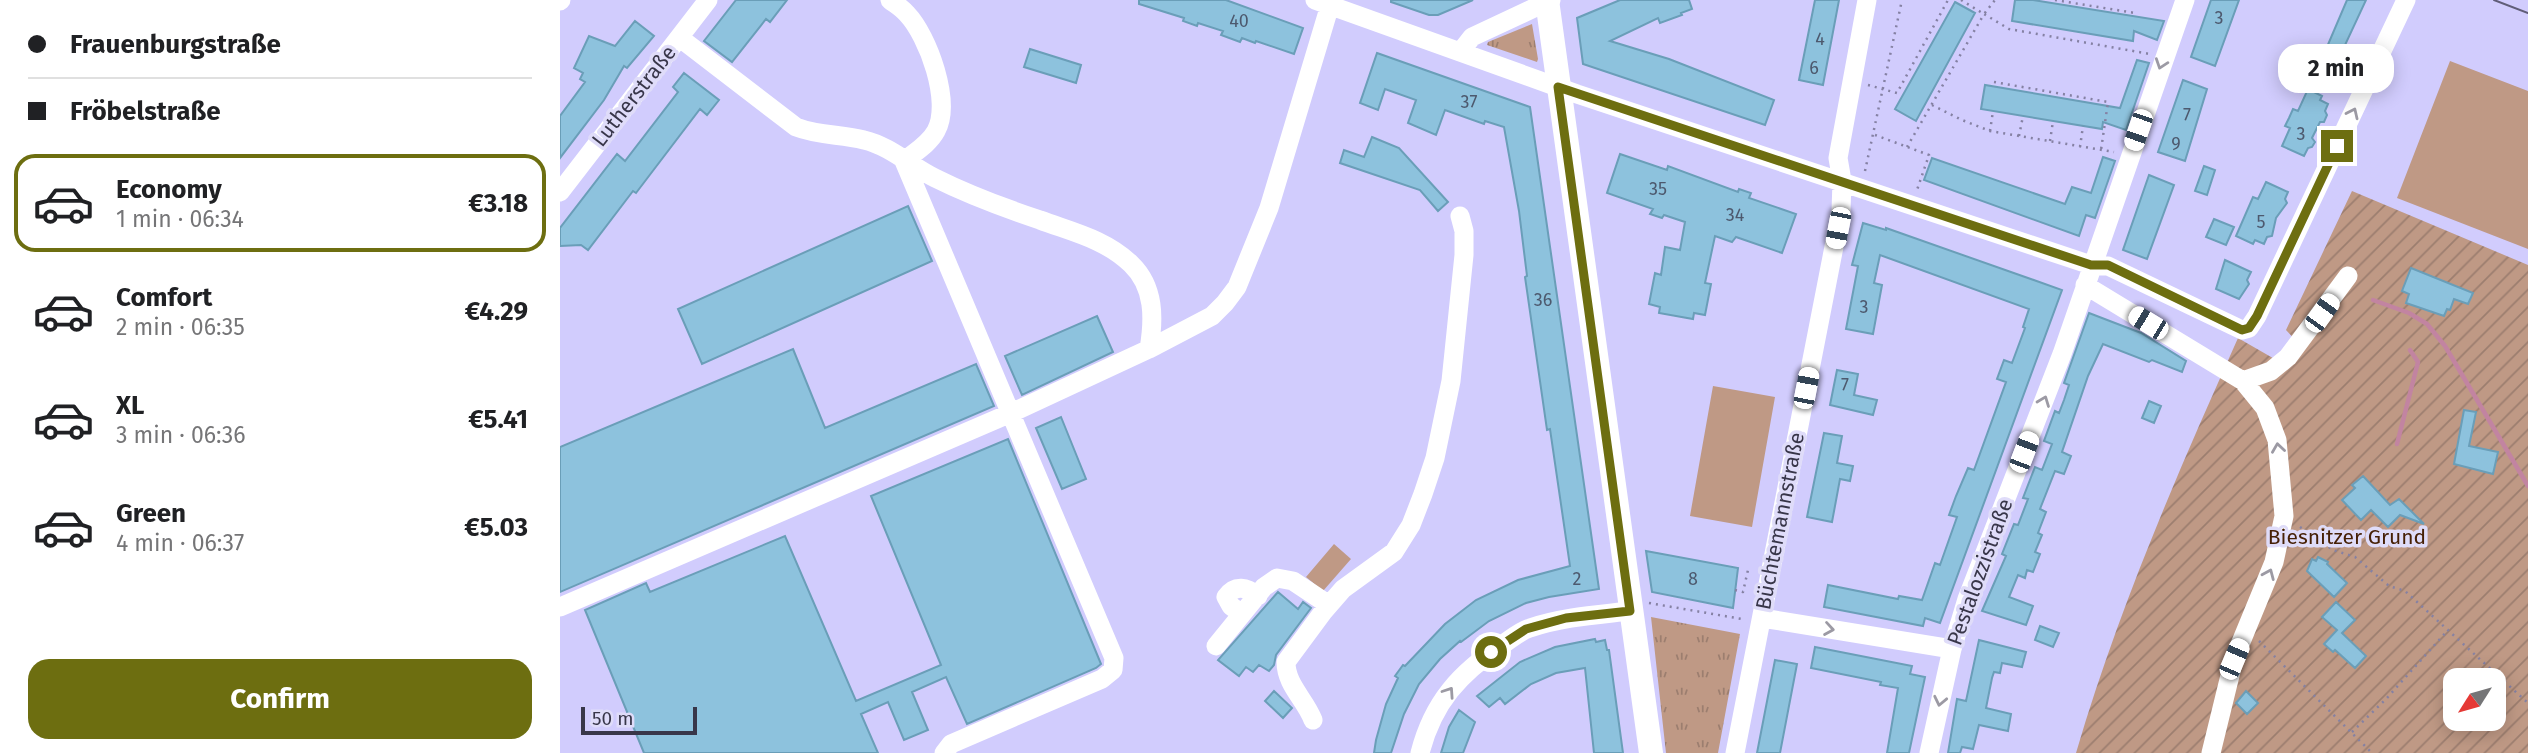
<!DOCTYPE html>
<html lang="en">
<head>
<meta charset="utf-8">
<style>
	:root { --surface:#fff; --page:#f2f2f2; --text:#202124; --muted:#757577; --line:#e0e0e0; --accent:#6d6e10 }
	body { margin:0; font-family:"Fira Sans",sans-serif; background:var(--page); color:var(--text); height:100vh; display:flex; flex-direction:column; font-size:26px; white-space:nowrap }
	* { box-sizing:border-box; margin:0 }
	p { font-size:23px; color:var(--muted) }
	.icon { flex:none; width:38px; height:38px; fill:none; stroke:currentColor; stroke-width:2; stroke-linecap:round; stroke-linejoin:round }
	.map { position:relative; flex:1; overflow:hidden }
	.sheet { display:flex; flex-direction:column; background:var(--surface); width:560px }
	.sheet>* { flex:none }
	.hud { display:grid; align-content:center; height:154px; padding:0 28px; background:var(--surface) }
	.needle { width:46px; rotate:233deg }
	.buttons { position:absolute; left:1883px; top:668px; display:grid; gap:14px }
	.buttons a { display:grid; place-items:center; width:63px; height:63px; border-radius:14px; background:var(--surface); box-shadow:0 4px 18px #0003; font-size:35px }
	.scale { position:absolute; left:21px; bottom:18px; width:116px; box-sizing:border-box; padding-left:7px; border:4px solid #383649; border-top:0; font-size:19px; line-height:24px; white-space:nowrap; color:#383649; -webkit-text-stroke:5px #dfdcf9; paint-order:stroke }
	.end { position:absolute; width:32px; height:32px; margin:-16px; border:9px solid #6d6e10; background:#fff; box-shadow:0 0 0 4px #fff }
	.from { border-radius:50% }
	.bubble { position:absolute; height:49px; border-radius:21px; background:var(--surface); box-shadow:0 4px 18px #0003; font-size:23px; font-weight:700; line-height:49px; text-align:center }
	.car { position:absolute; width:21px; height:42px; margin:-21px -10px; border-radius:9px; box-shadow:0 0 5px 2px #0007; background:linear-gradient(#fff 24%,#345 0 40%,#fff 0 76%,#345 0 86%,#fff 0) }
	.hud b { display:flex; align-items:center; gap:24px; height:66px; font-size:26px }
	.hud b+b { border-top:2px solid var(--line) }
	.hud i { width:18px; height:18px; background:var(--text) }
	ul { padding:0; list-style:none }
	li { display:flex; align-items:center; gap:21px; height:98px; margin:0 14px 10px; padding:0 14px; border:4px solid transparent; border-radius:21px }
	li div { flex:1 }
	li b { display:block; font-size:26px }
	li em { font-style:normal; font-weight:700 }
	li.selected { border-color:var(--accent) }
	li>.icon { width:63px; height:63px; stroke-width:1.5 }
	.primary-button { display:flex; gap:14px; margin-top:auto; padding:14px 28px }
	.primary-button a { flex:1; height:80px; border-radius:21px; background:var(--accent); color:#fff; font-size:28px; font-weight:700; line-height:80px; text-align:center }
	main { display:flex; flex:1; min-height:0 }
	.map>svg:first-child { display:block }
	.grass { fill:url(#grass-tufts) }
	.park { fill:#bf9985 }
	.garden { fill:url(#garden-furrows); fill-rule:evenodd }
	.lines { fill:none; stroke-linecap:round; stroke-linejoin:round }
	.stream { stroke:#c284a1; stroke-width:4.5 }
	.building { fill:#8dc2dd; stroke:#6a9eb8; stroke-width:2 }
	.path { stroke:#8581a3; stroke-width:2.5; stroke-dasharray:2 5; stroke-linecap:butt }
	.minor { stroke:#fff; stroke-width:19 }
	.major { stroke:#fff; stroke-width:24 }
	.tram { stroke:#605d78; stroke-width:2 }
	.oneway { stroke:#9c9aa4 }
	.route { stroke:#6d6e10; stroke-width:9 }
	.labels { text-anchor:middle; stroke-width:7; stroke-linejoin:round; paint-order:stroke }
	.number-label { font-size:18px; fill:#4d596e }
	.street-label { font-size:21px; fill:#383649; stroke:#dfdcf9 }
	.park-label { font-size:21px; fill:#462006; stroke:#dfdcf9 }
</style>
</head>
<body>
<main>
<section class="sheet">
<div class="hud">
<b><i class="from"></i>Frauenburgstraße</b>
<b><i></i>Fröbelstraße</b>
</div>
<ul>
<li class="selected"><svg class="icon" aria-label="car" viewBox="0 0 24 24"><path d="M5 17H2v-5l4-1 3-4h7l3 4 3 1v5h-3M9 17h6M6 11h13"/><circle cx="7" cy="17" r="2"/><circle cx="17" cy="17" r="2"/></svg><div><b>Economy</b><p>1 min · 06:34</p></div><em>€3.18</em></li>
<li><svg class="icon" aria-label="car" viewBox="0 0 24 24"><path d="M5 17H2v-5l4-1 3-4h7l3 4 3 1v5h-3M9 17h6M6 11h13"/><circle cx="7" cy="17" r="2"/><circle cx="17" cy="17" r="2"/></svg><div><b>Comfort</b><p>2 min · 06:35</p></div><em>€4.29</em></li>
<li><svg class="icon" aria-label="car" viewBox="0 0 24 24"><path d="M5 17H2v-5l4-1 3-4h7l3 4 3 1v5h-3M9 17h6M6 11h13"/><circle cx="7" cy="17" r="2"/><circle cx="17" cy="17" r="2"/></svg><div><b>XL</b><p>3 min · 06:36</p></div><em>€5.41</em></li>
<li><svg class="icon" aria-label="car" viewBox="0 0 24 24"><path d="M5 17H2v-5l4-1 3-4h7l3 4 3 1v5h-3M9 17h6M6 11h13"/><circle cx="7" cy="17" r="2"/><circle cx="17" cy="17" r="2"/></svg><div><b>Green</b><p>4 min · 06:37</p></div><em>€5.03</em></li>
</ul>
<div class="primary-button"><a>Confirm</a></div>
</section>
<div class="map">
<svg width="1968" height="753" viewBox="0 0 1968 753">
	<defs>
		<pattern id="grass-tufts" width="24" height="20" patternUnits="userSpaceOnUse" patternTransform="scale(1.75)"><rect width="24" height="20" fill="#bf9985"/><path d="M3 7l-1-3M5 7V3M7 7l1-3M15 17l-1-3M17 17v-4M19 17l1-3" fill="none" stroke="#9c7e6f"/></pattern>
		<pattern id="garden-furrows" width="10" height="10" patternUnits="userSpaceOnUse" patternTransform="scale(1.75)"><rect width="10" height="10" fill="#bf9985"/><path d="M-1 1l2-2M0 10L10 0M9 11l2-2" fill="none" stroke="#9c7e6f"/></pattern>
	</defs>
	<rect width="100%" height="100%" fill="#d1ccfd"/>
	<!-- grass -->
	<path class="grass" d="M972 24 978 59 977 62 927 45 928 42Z
		M1091 617 1180 634 1158 753H1106Z"/>
	<!-- park -->
	<path class="park" d="M1890 61 1968 91V249L1837 198Z
		M1153 386 1215 397 1192 527 1130 516Z
		M774 544 791 559 763 591 746 577Z"/>
	<!-- garden -->
	<path class="garden" d="M1792 191 1968 265V753H1516C1558 610 1617 474 1678 338L1725 365 1740 345 1726 330ZM1895 681H1934V719H1895Z"/>
	<g class="lines">
		<!-- stream -->
		<path class="stream" d="M1813 300 1849 313 1867 324 1885 346 1968 486
			M1837 444 1858 362 1850 350"/>
	</g>
	<!-- building -->
	<path class="building" d="M176 0H227L210 22 206 19 172 62 144 41Z
		M579 0H666L743 28 734 54 696 41 695 43 682 38 680 42 661 35 663 31 638 23 637 26 623 21 624 18 579 4Z
		M831 0H913L878 15H869L831 2Z
		M1060 0H1129L1132 9 1121 13 1122 15 1100 23 1098 18 1050 41 1109 59 1214 100 1205 125 1023 64 1017 18Z
		M1255 0H1279L1263 85 1239 80Z
		M1455 0H1473L1604 21 1597 40 1574 31 1573 41 1452 21Z
		M1651 0H1679L1655 66 1631 57Z
		M1787 0H1806L1785 45 1793 49 1789 58 1791 63 1785 66 1781 75 1756 64 1764 46 1767 47Z
		M1395 2 1415 13 1356 121 1335 109Z
		M75 21 94 36 67 68 64 66 44 100 0 158V116L25 82 20 79 23 73 14 68 29 36 55 46Z
		M470 49 521 65 516 83 464 67Z
		M817 53 970 107 1039 589 989 597 966 603 929 621 901 642 900 641 880 659 859 684 844 714 831 753H814L816 740 826 704 838 678 835 676 843 665 845 666 885 624 916 600 958 580 1010 566 990 429 987 430 965 277 967 276 959 211 944 127 925 121 924 124 885 110 876 135 848 123 856 100 825 89 818 110 800 103Z
		M1736 56 1751 62 1740 85 1726 79Z
		M1577 60 1589 63 1566 130 1543 122 1542 129 1421 109 1425 85 1560 108Z
		M124 73 159 100 147 115 140 109 76 193 73 191 28 250 21 245 0 246V228L57 154 65 161 118 92 113 87Z
		M1623 80 1647 89 1625 161 1598 152Z
		M1748 89 1762 96 1760 100 1768 104 1765 111 1767 115 1764 122H1760L1752 138 1755 142 1752 147 1748 148 1744 156 1722 146 1730 128 1725 126 1729 118 1733 109 1738 111Z
		M812 137 839 148 888 202 878 211 860 190 780 163 784 150 804 157Z
		M1060 154 1107 170 1108 166 1178 192 1179 189 1191 193 1189 198 1236 214 1222 253 1176 237 1172 242 1155 236 1145 283 1151 284 1145 315 1134 313 1133 319 1099 313 1100 307 1089 304 1095 273 1101 275 1105 247 1120 250 1125 222 1104 215 1102 218 1090 214 1093 209 1047 193Z
		M1543 157 1555 161 1535 218 1526 215 1519 236 1364 180 1372 158 1505 204 1512 187 1531 193Z
		M1644 166 1655 170 1647 195 1635 191Z
		M1589 175 1614 185 1587 259 1563 250Z
		M1706 182 1728 192 1725 199 1727 203 1716 218 1712 236 1707 237 1704 244 1695 240 1693 244 1676 236 1693 197 1698 199Z
		M348 206 372 261 142 364 118 309Z
		M1654 219 1674 227 1666 245 1646 237Z
		M1303 223 1326 230V228L1502 290 1380 623 1365 618 1363 626 1264 607 1268 585 1338 599 1339 596 1362 600 1375 563 1380 565 1397 517 1389 515 1396 496 1408 468 1414 470 1446 382 1437 379 1444 360 1452 363 1465 328 1463 327 1469 309 1320 255 1314 283 1322 285 1313 334 1286 329 1298 266 1292 265Z
		M1665 260 1691 272 1687 280 1689 284 1679 299 1656 289Z
		M1851 268 1913 293 1908 304 1894 299 1890 310 1887 309 1884 316 1846 303 1849 294 1842 291Z
		M1529 313 1581 333 1626 361 1622 372 1592 360 1589 362 1543 344 1528 376 1502 452 1511 456 1504 474 1495 471 1480 509 1486 512 1478 533 1482 535 1475 552 1480 554 1473 572 1467 570 1465 578 1458 575 1449 597 1473 606 1466 625 1422 611 1446 556 1442 554 1454 524 1458 525 1468 499 1463 498 1475 467 1482 470 1492 444 1484 441 1495 411 1499 413 1504 400 1509 385 1504 383Z
		M537 316 553 352 462 395 445 356Z
		M233 349 265 428 416 364 434 406 0 592V447Z
		M1277 370 1298 374 1294 395 1317 400 1313 415 1270 405Z
		M1589 401 1601 406 1594 423 1582 418Z
		M1904 410 1916 412 1909 446 1938 452 1933 474 1894 464Z
		M501 417 526 479 502 489 476 428Z
		M1264 433 1282 436 1277 463 1293 466 1290 481 1280 479 1272 522 1247 517Z
		M448 439 541 664 536 668 407 724 386 677 352 692 368 730 344 740 328 702 301 714 318 753H84L25 610 86 583 90 592 225 536 296 701 381 665 311 496Z
		M1803 476 1830 505 1839 499 1864 524 1840 515 1828 527 1811 510 1801 520 1782 500 1795 488 1792 485Z
		M1086 551 1178 568 1173 608 1092 592Z
		M1758 557 1768 562 1767 564 1787 583 1774 597 1747 571 1752 559 1756 561Z
		M718 592 738 609 743 602 751 608 716 655 714 665 709 671 699 665 693 672 686 667 679 676 658 660Z
		M1776 602 1795 620 1782 633 1806 656 1795 668 1775 650 1773 652 1764 644 1777 630 1762 617Z
		M1480 626 1499 633 1493 647 1475 640Z
		M1035 639 1036 642 1045 640 1047 650H1049L1063 753H1034L1025 668 996 673 971 684 945 704 940 698 929 707 917 696 960 662 995 647Z
		M1419 640 1466 652 1462 667 1442 663 1440 673 1434 672 1432 678 1426 708 1451 714 1448 731 1419 725 1413 749 1402 747 1400 753H1388L1397 699 1406 701Z
		M1255 647 1352 666 1350 674 1365 677 1349 753H1327L1338 688 1320 685 1321 682 1251 668Z
		M1215 660 1237 664 1220 753H1197Z
		M714 691 732 708 723 718 705 701Z
		M1686 691 1698 703 1687 714 1676 703Z
		M899 710 915 722 903 753H881L889 727Z"/>
	<g class="lines">
		<!-- path -->
		<path class="path" d="M1401 0 1424 14 1435 0
			M1495 0 1575 13
			M1434 82 1548 102 1541 150
			M1308 85 1337 93 1388 0
			M1372 105 1402 120 1430 131 1554 152
			M1430 131 1433 111
			M1315 135 1369 155 1357 190
			M1459 136 1463 116
			M1490 141 1493 121
			M1347 147 1424 14 1449 29 1590 54
			M1520 147 1523 126
			M1305 171 1342 0
			M1740 527 1773 550 1795 557 1829 586 1845 591 1968 703
			M1175 590 1183 592 1188 570 1192 571
			M1089 603 1182 619
			M1699 641 1812 753
			M1792 732 1826 699 1888 630"/>
		<!-- minor -->
		<path class="minor" d="M330 0C335 4 342 8 347 14 368 36 392 102 376 131 369 144 355 152 344 161L554 658 553 670 542 679 391 744 384 753
			M755 0 1017 94 1531 265 1548 266 1682 330 1689 328 1697 316 1846 0
			M0 1 1 0
			M120 38 236 127C259 136 281 134 304 140 330 146 352 167 375 178 409 195 444 208 480 220 512 232 545 239 571 264 595 287 594 319 589 349L652 316 665 303 677 287 709 208 770 5
			M901 51 912 37 991 0
			M0 192 148 0
			M1525 285 1683 381 1705 408 1717 440 1724 516 1714 562 1674 659 1651 753
			M1683 381 1711 371 1728 357 1788 276
			M0 607 451 413 589 349
			M682 614 671 606 666 597C675 584 687 587 698 596
			M1202 618 1392 649
			M656 646 704 587 717 578 733 581 769 605
			M753 720C745 699 726 685 726 662L763 612 783 589 834 552 851 525 863 494 875 458 891 381 904 255V231L900 216
			M860 753C873 702 900 673 942 645 951 639 960 631 970 628 1003 617 1036 615 1070 611
			M1175 753 1281 211 1282 181 1278 158 1307 0
			M1369 753 1392 649 1407 599 1502 354 1625 0"/>
		<!-- major -->
		<path class="major" d="M987 0 1091 753"/>
		<!-- tram -->
		<path class="tram" d="M1934 0 1968 13"/>
	</g>
	<!-- one-way arrows -->
	<defs><path id="oneway-chevron" d="M-2-3.5L2.5 0L-2 3.5" fill="none" stroke-width="1.6" stroke-linecap="round" stroke-linejoin="round" transform="scale(1.75)"/></defs>
	<g class="oneway">
		<use href="#oneway-chevron" transform="translate(1601 64) rotate(109)"/>
		<use href="#oneway-chevron" transform="translate(1793 113) rotate(-65)"/>
		<use href="#oneway-chevron" transform="translate(1484 401) rotate(-69)"/>
		<use href="#oneway-chevron" transform="translate(1718 448) rotate(-98)"/>
		<use href="#oneway-chevron" transform="translate(1709 574) rotate(-67)"/>
		<use href="#oneway-chevron" transform="translate(1269 629) rotate(9)"/>
		<use href="#oneway-chevron" transform="translate(889 692) rotate(-56)"/>
		<use href="#oneway-chevron" transform="translate(1380 701) rotate(102)"/>
	</g>
	<g class="lines">
		<!-- route -->
		<path class="route" d="M931 652 966 629 1006 618 1070 611 998 87 1531 265H1548L1682 330 1689 328 1697 316 1777 146"/>
	</g>
	<g class="labels">
		<!-- number labels -->
		<g class="number-label">
			<text x="1659" y="24">3</text>
			<text x="679" y="27">40</text>
			<text x="1260" y="45">4</text>
			<text x="1254" y="74">6</text>
			<text x="909" y="108">37</text>
			<text x="1627" y="121">7</text>
			<text x="1741" y="140">3</text>
			<text x="1616" y="150">9</text>
			<text x="1098" y="195">35</text>
			<text x="1175" y="221">34</text>
			<text x="1701" y="228">5</text>
			<text x="983" y="306">36</text>
			<text x="1304" y="313">3</text>
			<text x="1285" y="391">7</text>
			<text x="1017" y="585">2</text>
			<text x="1133" y="585">8</text>
		</g>
		<!-- street labels -->
		<g class="street-label">
			<text transform="translate(74 96) rotate(-52)" y="7">Lutherstraße</text>
			<text transform="translate(1220 521) rotate(-79)" y="7">Büchtemannstraße</text>
			<text transform="translate(1420 572) rotate(-70)" y="7">Pestalozzistraße</text>
		</g>
		<!-- park labels -->
		<g class="park-label">
			<text x="1787" y="544">Biesnitzer Grund</text>
		</g>
	</g>
</svg>
<div class="buttons">
<a><svg class="needle" viewBox="-14 -14 28 28"><path d="M0-13l5 13h-10z" fill="#e53935"/><path d="M0 13l5-13h-10z" fill="#757577"/></svg></a>
</div>
<div class="scale">50 m</div>
<i class="end from" style="left:931px;top:652px"></i>
<i class="end" style="left:1777px;top:146px"></i>
<div class="bubble" style="left:1718px;top:44px;width:116px">2 min</div>
<i class="car" style="left:1578px;top:130px;rotate:199deg"></i>
<i class="car" style="left:1278px;top:228px;rotate:191deg"></i>
<i class="car" style="left:1762px;top:313px;rotate:36deg"></i>
<i class="car" style="left:1588px;top:323px;rotate:301deg"></i>
<i class="car" style="left:1246px;top:388px;rotate:11deg"></i>
<i class="car" style="left:1464px;top:452px;rotate:21deg"></i>
<i class="car" style="left:1674px;top:659px;rotate:23deg"></i>
</div>
</main>
</body>
</html>
